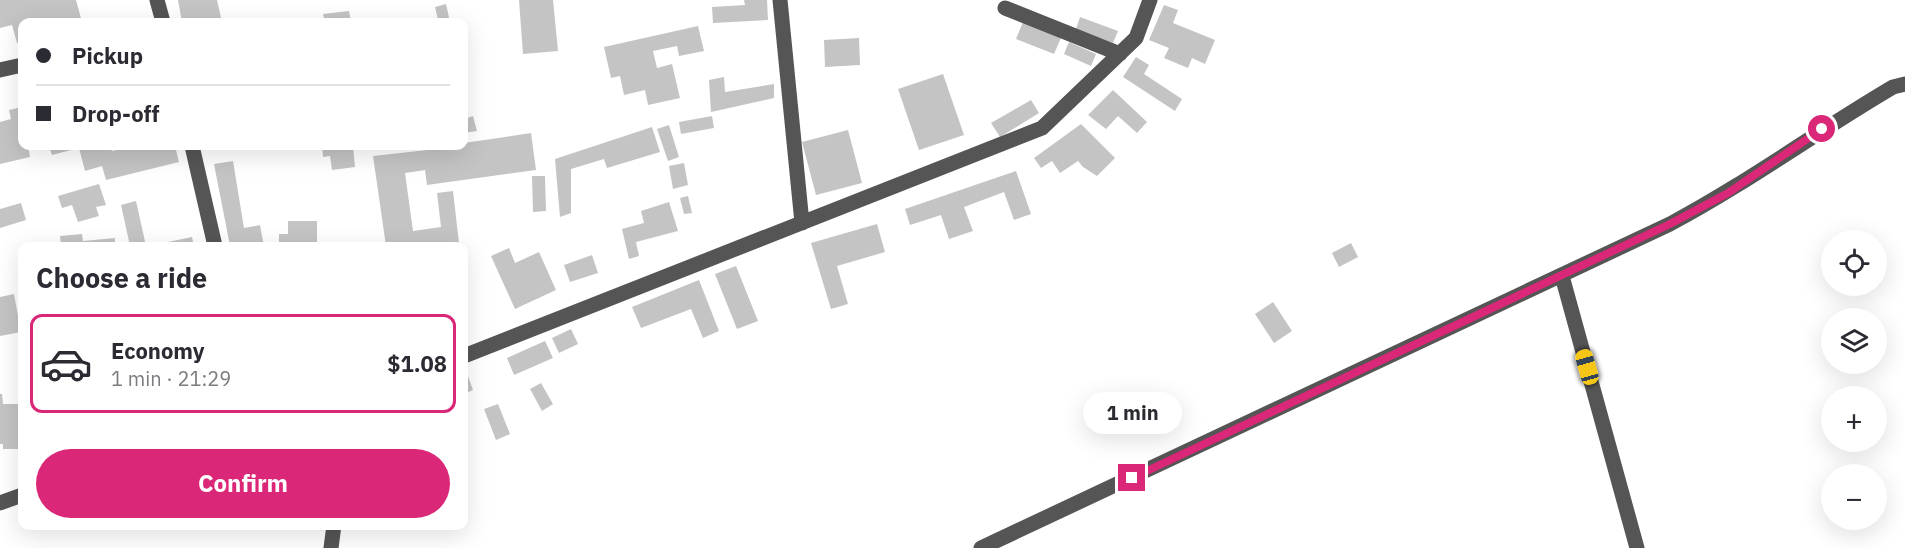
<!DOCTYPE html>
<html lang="en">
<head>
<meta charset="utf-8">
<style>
	:root { --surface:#fff; --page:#f7f7f7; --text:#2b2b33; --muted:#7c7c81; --line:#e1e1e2; --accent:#db2777 }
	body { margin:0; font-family:"IBM Plex Sans",sans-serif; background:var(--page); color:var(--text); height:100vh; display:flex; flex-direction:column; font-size:22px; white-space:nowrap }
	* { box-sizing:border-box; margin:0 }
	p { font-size:20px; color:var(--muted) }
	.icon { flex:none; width:33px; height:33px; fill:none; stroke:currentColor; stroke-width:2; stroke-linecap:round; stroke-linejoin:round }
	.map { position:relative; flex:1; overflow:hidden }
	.panel { position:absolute; left:18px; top:242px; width:450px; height:288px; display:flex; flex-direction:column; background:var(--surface); border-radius:12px; box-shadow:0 6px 24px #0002 }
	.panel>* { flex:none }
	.top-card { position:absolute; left:18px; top:18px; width:450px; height:132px; border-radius:12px; box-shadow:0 6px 24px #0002; display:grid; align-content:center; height:132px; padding:0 18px; background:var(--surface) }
	.fabs { position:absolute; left:1821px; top:230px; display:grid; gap:12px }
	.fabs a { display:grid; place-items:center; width:66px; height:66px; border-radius:50%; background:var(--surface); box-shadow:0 6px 24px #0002; font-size:30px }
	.end { position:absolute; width:27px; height:27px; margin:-14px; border:8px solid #db2777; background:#fff; box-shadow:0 0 0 3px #fff }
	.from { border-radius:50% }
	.bubble { position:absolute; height:42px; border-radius:21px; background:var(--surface); box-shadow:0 6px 24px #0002; font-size:20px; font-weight:700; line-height:42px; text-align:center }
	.car { position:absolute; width:18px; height:36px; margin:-18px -9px; border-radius:8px; box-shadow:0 0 4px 2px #0007; background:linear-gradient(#f5c518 24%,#345 0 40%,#f5c518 0 76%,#345 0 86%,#f5c518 0) }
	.top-card b { display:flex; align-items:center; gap:21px; height:57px; font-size:22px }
	.top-card b+b { border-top:2px solid var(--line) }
	.top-card i { width:15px; height:15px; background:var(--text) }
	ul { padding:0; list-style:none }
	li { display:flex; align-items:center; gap:18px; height:99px; margin:0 12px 9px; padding:0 6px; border:3px solid var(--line); border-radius:12px }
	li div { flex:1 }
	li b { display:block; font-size:22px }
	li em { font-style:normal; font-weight:700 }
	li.selected { border-color:var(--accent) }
	li>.icon { width:54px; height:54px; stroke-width:1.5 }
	h2 { padding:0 18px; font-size:27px; line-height:72px }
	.cta { display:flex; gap:12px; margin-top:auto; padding:12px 18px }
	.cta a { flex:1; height:69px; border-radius:36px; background:var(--accent); color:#fff; font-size:24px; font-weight:700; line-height:69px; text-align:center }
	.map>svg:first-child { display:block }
	.building { fill:#c4c4c4 }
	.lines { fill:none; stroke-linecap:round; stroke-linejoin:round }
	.minor { stroke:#555; stroke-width:15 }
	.route { stroke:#db2777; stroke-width:8 }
</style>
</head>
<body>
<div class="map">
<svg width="1905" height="548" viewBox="0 0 1905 548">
	<rect width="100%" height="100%" fill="#fff"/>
	<!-- building -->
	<path class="building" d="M0 0H76L82 22H22V42L17 43 12 25 0 28Z
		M178 0H217L222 22H182Z
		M519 0H553L558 51 523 54Z
		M744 0H767L768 20 713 23 712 7 745 5Z
		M446 4 450 22H431L438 20 435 7Z
		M1164 5 1178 10 1173 23 1215 40 1205 64 1192 58 1188 68 1164 58 1169 48 1149 40Z
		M349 11 351 22H325L323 14Z
		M1080 17 1118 31 1113 43 1076 29Z
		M1023 22 1061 38 1054 54 1016 39Z
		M698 26 704 51 679 56 677 46 653 51 657 68 672 64 680 98 648 105 645 90 624 95 620 76 611 78 604 47Z
		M859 38 860 65 825 67 824 40Z
		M1069 42 1096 54 1091 66 1064 54Z
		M1136 57 1149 65 1144 74 1182 99 1175 111 1123 77Z
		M943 74 964 135 919 150 898 89Z
		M724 77 725 92 774 84V98L711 112 709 80Z
		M1113 90 1147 122 1137 133 1118 116 1106 129 1088 115Z
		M1031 100 1039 113 1000 137 991 123Z
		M22 107V146H28L30 157 0 164V122L11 119 9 110Z
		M473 116 477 131 464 133V119Z
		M712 116 714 128 681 134 679 122Z
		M1081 124 1115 158 1097 176 1083 167 1078 161 1060 173 1052 161 1041 168 1034 158Z
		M669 125 679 157 668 161 657 129Z
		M652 127 660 152 607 168 604 159 571 169V213L560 217 555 159Z
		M848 130 862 183 816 195 802 142Z
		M531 133 536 170 427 185 425 170 405 173 413 231 441 227 437 193 453 191 459 243 386 246 373 156 464 146V143Z
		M49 146H110L112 151 136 146H175L179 162 106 180 102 166 85 171 79 148 52 155Z
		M322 146H353L355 167 332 170 330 156 323 157Z
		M233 161 244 228 260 225 264 246H230L214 164Z
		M684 163 688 185 673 189 669 166Z
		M1016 171 1031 214 1014 220 1004 192 964 207 973 231 949 239 941 215 910 225 905 209Z
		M532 176H545L546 211 533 212Z
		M99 184 106 205 96 207 99 216 78 222 72 205 62 208 58 196Z
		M688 196 692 213 684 214 680 198Z
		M136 201 146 246H130L121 205Z
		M669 202 678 231 636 242 639 256 629 259 622 229 644 223 641 211Z
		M21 203 26 220 0 228V209Z
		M288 221H317V246H279V234H288Z
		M877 224 885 252 837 266 848 304 831 309 811 243Z
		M82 234 83 241 115 238V246H61L60 236Z
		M192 237 194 246H169L168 242Z
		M1351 243 1358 257 1339 267 1332 253Z
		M509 248 515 263 539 252 556 290 515 309 491 256Z
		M592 255 598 273 570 282 564 265Z
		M736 266 758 321 737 329 715 274Z
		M699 280 719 331 703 338 691 309 641 328 632 307Z
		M14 294 21 332 0 336V297Z
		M1273 302 1292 331 1274 343 1255 314Z
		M571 329 578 344 559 353 552 338Z
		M545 341 553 358 514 375 507 358Z
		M468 376 473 390 464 394 468 403 464 405V378Z
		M541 383 553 404 542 411 530 389Z
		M0 394H2L3 404H22V449H3V444H0Z
		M1117 399 1131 418 1112 433 1097 414Z
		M498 404 510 434 496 440 484 409Z"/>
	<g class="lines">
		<!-- minor -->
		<path class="minor" d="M157 0 163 22
			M780 0 802 223
			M1005 8 1120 54
			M0 70 22 65
			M192 146 215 246
			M1562 276 1637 548
			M464 356 1042 128 1136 38 1150 0
			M0 503 22 495
			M331 548 334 525
			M981 548 1670 224C1747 183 1818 131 1893 87L1905 84"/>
	</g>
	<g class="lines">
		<!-- route -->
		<path class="route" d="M1132 478 1670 224 1728 193 1822 129"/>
	</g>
</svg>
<div class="fabs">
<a><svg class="icon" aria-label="locate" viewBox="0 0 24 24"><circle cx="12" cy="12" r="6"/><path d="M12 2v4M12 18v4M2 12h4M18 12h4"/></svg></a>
<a><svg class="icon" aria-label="layers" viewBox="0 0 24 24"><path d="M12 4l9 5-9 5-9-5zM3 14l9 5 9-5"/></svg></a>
<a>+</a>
<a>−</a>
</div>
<i class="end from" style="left:1822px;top:129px"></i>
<i class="end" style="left:1132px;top:478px"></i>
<div class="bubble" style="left:1083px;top:392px;width:99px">1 min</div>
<i class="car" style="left:1587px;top:367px;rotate:344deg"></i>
<div class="top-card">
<b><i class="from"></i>Pickup</b>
<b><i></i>Drop-off</b>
</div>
<section class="panel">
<h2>Choose a ride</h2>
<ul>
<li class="selected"><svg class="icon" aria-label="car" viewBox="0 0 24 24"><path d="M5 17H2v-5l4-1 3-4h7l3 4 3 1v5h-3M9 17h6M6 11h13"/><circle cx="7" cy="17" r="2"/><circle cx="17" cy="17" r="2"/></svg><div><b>Economy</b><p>1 min · 21:29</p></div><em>$1.08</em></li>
</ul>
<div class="cta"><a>Confirm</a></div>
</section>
</div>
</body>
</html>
